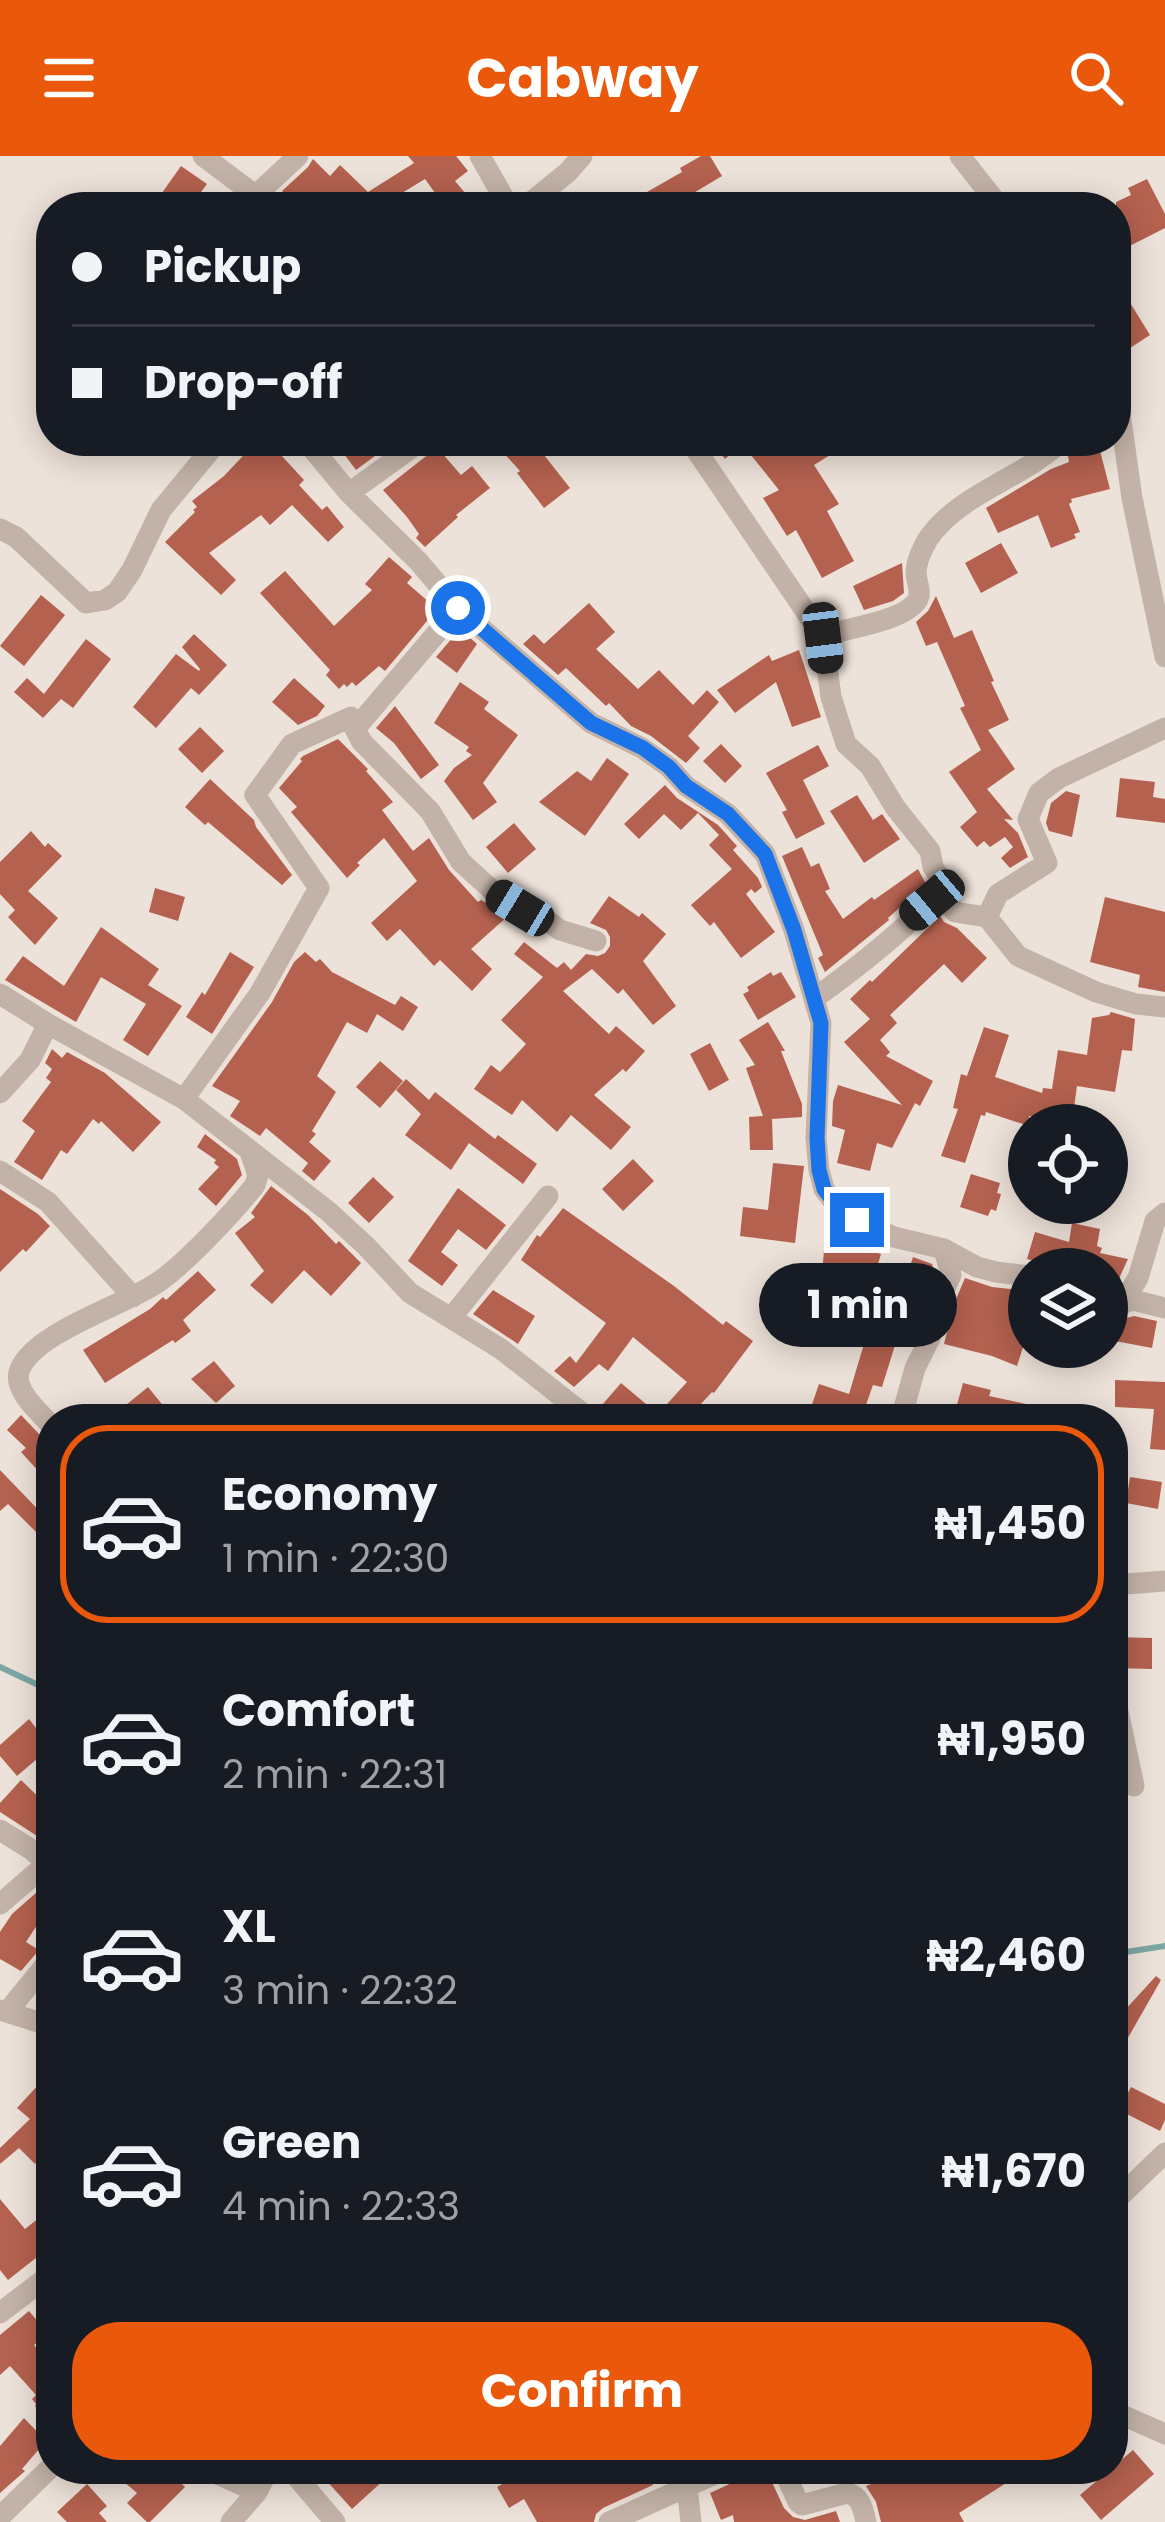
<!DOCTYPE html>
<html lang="en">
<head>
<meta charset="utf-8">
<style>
	:root { --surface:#171b24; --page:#20242c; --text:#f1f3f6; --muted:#9ea1a6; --line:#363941; --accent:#ea580c }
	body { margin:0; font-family:Poppins,sans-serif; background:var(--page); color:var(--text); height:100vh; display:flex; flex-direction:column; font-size:45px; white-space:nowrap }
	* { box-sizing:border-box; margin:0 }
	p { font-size:39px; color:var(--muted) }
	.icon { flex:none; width:66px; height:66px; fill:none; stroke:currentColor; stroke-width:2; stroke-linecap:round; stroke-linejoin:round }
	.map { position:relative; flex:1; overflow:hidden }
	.drawer { position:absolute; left:36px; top:1248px; width:1092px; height:1080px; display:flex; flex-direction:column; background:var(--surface); border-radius:48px; box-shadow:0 6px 30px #0003 }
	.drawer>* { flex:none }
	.top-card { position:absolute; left:36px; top:36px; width:1095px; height:264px; border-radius:48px; box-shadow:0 6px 30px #0003; display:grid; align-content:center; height:264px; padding:0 36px; background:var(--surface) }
	.buttons { position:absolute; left:1008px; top:948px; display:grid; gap:24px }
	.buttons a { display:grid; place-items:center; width:120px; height:120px; border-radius:50%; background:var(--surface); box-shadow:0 6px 30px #0003; font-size:60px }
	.end { position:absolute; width:54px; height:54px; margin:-27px; border:15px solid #1a73e8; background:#fff; box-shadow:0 0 0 6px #fff }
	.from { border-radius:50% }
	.bubble { position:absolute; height:84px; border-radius:42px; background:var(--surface); box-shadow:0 6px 30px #0003; font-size:39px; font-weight:700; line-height:84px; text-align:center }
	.car { position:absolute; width:36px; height:72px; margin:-36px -18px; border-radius:15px; box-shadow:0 0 9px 3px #0007; background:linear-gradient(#222 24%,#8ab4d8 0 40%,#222 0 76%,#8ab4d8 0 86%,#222 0) }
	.top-card b { display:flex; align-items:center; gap:42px; height:114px; font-size:45px }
	.top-card b+b { border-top:3px solid var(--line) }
	.top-card i { width:30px; height:30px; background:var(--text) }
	ul { padding:21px 0 0; list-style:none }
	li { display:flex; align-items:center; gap:36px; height:198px; margin:0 24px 18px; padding:0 12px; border:6px solid transparent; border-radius:48px }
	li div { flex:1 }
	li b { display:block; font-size:45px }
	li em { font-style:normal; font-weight:700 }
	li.on { border-color:var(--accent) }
	li>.icon { width:108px; height:108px; stroke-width:1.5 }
	.action { display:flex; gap:24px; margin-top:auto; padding:24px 36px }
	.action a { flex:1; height:138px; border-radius:48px; background:var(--accent); color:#fff; font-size:48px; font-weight:700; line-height:138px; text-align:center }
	header { display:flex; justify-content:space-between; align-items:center; height:156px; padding:0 36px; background:var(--accent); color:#fff; font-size:54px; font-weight:700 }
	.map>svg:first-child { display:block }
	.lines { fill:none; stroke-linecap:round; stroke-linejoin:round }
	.stream { stroke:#7ca6a4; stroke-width:6 }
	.building { fill:#b4614f }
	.minor { stroke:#c3b2a7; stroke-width:21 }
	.route { stroke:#1a73e8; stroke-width:15 }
</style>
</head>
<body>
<header><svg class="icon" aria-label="menu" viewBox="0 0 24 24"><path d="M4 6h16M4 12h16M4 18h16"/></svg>Cabway<svg class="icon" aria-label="search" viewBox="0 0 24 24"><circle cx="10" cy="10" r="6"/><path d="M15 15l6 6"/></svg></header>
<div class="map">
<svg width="1165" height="2366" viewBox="0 0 1165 2366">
	<rect width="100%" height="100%" fill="#ede2d9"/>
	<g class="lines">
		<!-- stream -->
		<path class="stream" d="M0 1511 51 1535
			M1113 1798 1165 1790"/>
	</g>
	<!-- building -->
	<path class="building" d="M408 0H456L468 15 455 25 477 51H445L425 23 379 51H299L282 35 308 11 313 3 330 20 340 9 368 36 414 7Z
		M701 0H710L722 20 687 41 693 51H656L647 36 682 16 680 12Z
		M181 10 207 28 190 51H152Z
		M1147 23 1165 58V72L1116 97V46L1131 39 1128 32Z
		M1116 124 1150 179 1127 194 1116 176Z
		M257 285H291L292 288 281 299 304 324 299 329 322 354 327 350 344 371 328 386 292 349 270 369 261 359 209 397 236 424 221 439 165 386 195 356 193 354 197 351 192 345 224 320Z
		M353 285H395L356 314 341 294Z
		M493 285H533L570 332 544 352 517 317 520 315Z
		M711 285H853L814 309 839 348 827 355 854 405 822 422 796 374 787 380 763 342 779 334 742 288 725 303Z
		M435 289 461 319 472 310 490 332 456 359 458 361 425 391 416 382 419 378 407 361 383 334 430 297Z
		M1099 291 1110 333 1071 343 1072 346 1069 348 1080 376 1074 378 1076 382 1051 392 1038 359 998 377 986 352 1051 313 1069 306 1068 300 1070 298Z
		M1001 387 1018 417 981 437 965 407Z
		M389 401 412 421 407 427 437 453 385 515 379 510 356 530 352 526 347 531 344 528 339 533 326 519 330 514 260 437 285 415 334 470 372 434 365 428Z
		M902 407 904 437 893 445 864 454 853 430Z
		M41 439 65 459 24 510 0 490Z
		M936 440 954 482 972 474 994 525 991 526 1009 564 988 574 1015 613 987 633 1013 664 1004 663 1018 677 1028 701 1010 712 1001 702 1013 691 1005 681 990 691 984 685 977 691 960 671 977 656 949 616 981 594 960 552 965 550 937 486 926 490 916 466 928 455Z
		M589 447 615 476 596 493 638 533 659 514 693 549 707 534 719 546 688 580 700 592 686 607 651 580 631 570 609 547 606 550 566 512 558 519 523 488 534 478 544 488Z
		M460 473 477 488 457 517 436 501Z
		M194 478 227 509 199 539 191 532 156 572 133 551 176 498 199 515 200 513 182 491Z
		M86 483 111 503 73 552 61 543 43 562 14 536 27 522 44 538Z
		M799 494 821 561 792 571 776 526 735 557 717 534 769 499 772 505Z
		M294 522 325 550 317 560 298 569 272 546Z
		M460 526 489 546 484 553 518 579 483 627 497 646 473 664 444 625 454 612 472 599 466 595 469 591 434 567Z
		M395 550 439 609 421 623 394 587 376 572Z
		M200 571 224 595 202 617 178 593Z
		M338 583 368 613 366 615 393 646 382 654 413 695 429 682 449 714 478 746 481 744 508 760 471 793 492 813 472 835 440 804 434 810 400 773 387 785 371 767 417 725 384 682 357 707 360 709 347 722 291 656 297 651 279 632 302 605 300 603 303 600Z
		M721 588 742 610 725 627 703 605Z
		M818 589 829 610 803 624 825 668 796 683 782 656 787 654 766 617Z
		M607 602 629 618 585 680 539 646 577 615 591 625Z
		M1120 622 1155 626 1153 641 1165 643V667L1116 661Z
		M210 623 254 664 256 671 292 719 282 729 208 666 205 669 185 651Z
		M665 629 677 642 718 669 737 690 733 694 758 722 762 731 755 737 751 733 746 738 775 776 741 802 714 766 710 770 691 749 732 713 709 689 719 679 698 657 681 674 664 658 639 683 624 668Z
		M1066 635 1080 639 1072 681 1049 675 1046 667 1051 647Z
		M857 639 873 664 882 658 900 683 864 707 830 655Z
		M514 667 536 693 508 717 486 691Z
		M31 675 45 691 48 687 62 700 28 735 58 762 35 789 8 761 15 754 0 738V706Z
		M802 691 811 711 819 707 830 733 825 735 843 763 872 741 874 744 918 713 926 728 888 762 889 764 825 816 818 802 823 799 782 700Z
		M155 732 185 741 178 765 149 756Z
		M609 740 639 761 642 757 666 778 643 805 676 850 653 869 623 833 618 838 592 813 563 835 609 878 616 870 645 895 626 916 623 913 594 939 631 971 611 994 571 959 557 976 522 944 512 959 474 933 491 909 500 916 526 888 501 864 543 821 514 798 524 786 557 812 564 806 571 814 586 798 598 800 605 797 610 790V781L606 774 590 767Z
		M1105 741 1165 756V836L1138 831 1140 819 1090 806Z
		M940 760 944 766 957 772 987 802 962 827 944 808 890 859 897 867 880 884 890 896 886 900 933 925 920 950 915 947 892 992 877 987 870 1015 837 1007 845 974 832 970 833 945 838 929 902 949 844 886 870 863 850 843 870 824 872 826Z
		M101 771 159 813 148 829 182 850 148 900 123 884 146 848 101 821 76 866 5 824 23 800 64 830Z
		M230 796 254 811 212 878 186 861 202 836 205 839Z
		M305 796 316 806 320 803 332 816 395 849 401 840 418 851 403 875 377 858 367 877 347 866 317 920 336 936 312 975 316 978 309 986 331 1005 314 1025 302 1015 308 1007 266 972 260 980 230 960 240 945 212 930 272 846 294 806Z
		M771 816 773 820 781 816 796 841 758 864 743 838 749 835 747 831Z
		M1111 856 1135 863 1132 895 1122 894 1115 936 1077 930 1072 966 1029 960V970L986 956 985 960 981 959 965 1007 941 1000 958 953 953 952 961 918 967 920 984 871 1009 879 995 921 1042 937 1043 932 1052 933 1058 894 1087 899 1092 862 1109 859Z
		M768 866 785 895H781L802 948V961L772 963 773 994H750L749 961 763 960 746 912 755 909 739 884Z
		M710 887 729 924 709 935 690 898Z
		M52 893 62 902 67 896 105 917 161 966 133 996 101 965 99 968 93 963 67 998 61 994 42 1024 14 1006 35 975 22 965 51 926 46 922 52 913 45 907Z
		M380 905 403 925 380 952 356 931Z
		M406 923 429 944 435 936 495 983 498 979 537 1008 523 1028 469 987 451 1014 405 979 421 958 396 934Z
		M205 978 237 1003 242 1019 216 1050 198 1033 219 1011 214 1007 216 1004 197 991Z
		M633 1003 654 1025 623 1055 602 1033Z
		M773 1007 804 1010 795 1087 740 1080 743 1051 768 1054Z
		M971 1018 1000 1027 997 1037 1001 1038 996 1055 991 1053 988 1060 960 1051Z
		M373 1021 394 1041 369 1067 348 1047Z
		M271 1030 308 1059 336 1088 339 1085 361 1107 331 1140 304 1114 272 1148 250 1129 264 1115 235 1077 255 1061 251 1057Z
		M458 1032 506 1069 486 1094 458 1073 441 1096 458 1109 442 1130 408 1105Z
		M0 1033 38 1058 50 1070 26 1096 23 1093 0 1116Z
		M563 1052 674 1130 723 1169 726 1165 753 1185 714 1237 712 1236 687 1263H618L602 1249 621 1227 658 1258 687 1226 633 1181 608 1215 599 1208 574 1231 554 1215 570 1200 576 1207 606 1167 521 1104 537 1079 540 1081Z
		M1072 1067 1100 1073 1097 1090 1102 1092 1100 1097 1128 1103 1116 1129 1107 1130V1113H1064L1027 1103 1035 1076 1069 1086Z
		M825 1082 856 1085V1090L881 1098 865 1151 894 1159 913 1101 932 1108 935 1118 909 1190 896 1186 882 1231 873 1229 861 1263H807L819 1228 849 1238 867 1178 856 1174V1172L818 1165 824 1132 821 1131Z
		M198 1115 216 1134 183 1164 191 1175 175 1187 173 1184 105 1227 83 1194 150 1153 163 1141 166 1144Z
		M965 1122 992 1131 1029 1135V1173L1017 1210 992 1200 944 1188 954 1148Z
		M493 1134 535 1160 518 1188 473 1158Z
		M1107 1160 1123 1163 1134 1160 1157 1165 1152 1192 1115 1185 1113 1191 1107 1190Z
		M214 1205 235 1230 216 1247 191 1223Z
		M1115 1224 1165 1226V1294L1150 1293 1154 1253 1115 1251Z
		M963 1227 991 1234 989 1240 1035 1250 1032 1263H953Z
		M148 1231 174 1263H130L121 1253Z
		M21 1259 40 1279 51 1284V1329L21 1296 26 1292 7 1274Z
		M0 1314 51 1367V1391L8 1348 0 1355Z
		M1130 1321 1162 1326 1158 1353 1126 1347Z
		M1113 1481 1152 1482V1513L1113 1512Z
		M29 1563 51 1591 17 1620 0 1600V1589Z
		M21 1624 51 1653V1689L0 1656V1647Z
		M37 1736 51 1748 26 1786 39 1794 21 1815 0 1803V1776L12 1758Z
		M1156 1820 1161 1824 1113 1908V1867Z
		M51 1915V1945L44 1953 51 1960V1992L35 2008 19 1992 0 2008V1992L30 1963 17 1952Z
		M1131 1931 1165 1948V1964L1160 1975 1119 1954Z
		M0 2043 25 2073 44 2058 51 2066V2090L8 2124 0 2114Z
		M51 2149V2174L34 2189 51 2209V2265L35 2250 36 2248 32 2243 36 2239 10 2210 0 2219V2179L29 2155 39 2167Z
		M24 2262 46 2285 22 2313 25 2315 0 2337V2290Z
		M1133 2294 1154 2318 1101 2364 1080 2339Z
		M109 2313H167L185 2331 150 2366H147L127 2347 137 2337Z
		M316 2313H396L352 2353Z
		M528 2313H575L582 2325 598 2321 600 2327 638 2313H647L653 2329 603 2352 596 2358 594 2366H537L524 2343 509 2352 497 2331Z
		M762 2313 767 2323 770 2322 784 2352 793 2361 805 2364 836 2355 840 2366H734L733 2359 721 2364 710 2337Z
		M910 2313H1028L959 2357 964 2366H881L876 2346 866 2330Z
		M87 2328 107 2350 99 2357 107 2366H67L57 2356Z"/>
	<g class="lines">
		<!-- minor -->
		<path class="minor" d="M203 0 271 51
			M480 0 509 51
			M960 0 1000 51
			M255 40 298 0
			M525 51 568 16 582 0
			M1118 243 1132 342 1165 501
			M306 285 349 337 418 405 458 452 591 567 642 592 669 611 686 630 728 658 765 698 794 774 821 867 816 982 819 1014 824 1033 836 1049 857 1064 894 1081 944 1093 977 1111 996 1116 1029 1120
			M690 285 823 481 831 541 846 588 870 610 895 651 930 695 933 711 945 730 943 740 955 756 987 761 1018 800 1096 836 1136 848 1165 851
			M349 337 421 285
			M0 373 16 381 86 447 105 444 117 436 132 414 161 354 218 285
			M458 452 355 573 362 586 430 655 461 706 493 735 545 763 560 774 596 785
			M823 481C847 471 902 466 917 445 922 437 917 427 916 418 916 406 922 393 928 383 950 350 992 332 1025 312 1039 304 1051 294 1063 285
			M987 761 998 738 1047 707 1028 663 1039 637 1059 622 1165 572
			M0 838 48 868 184 943 329 1056 366 1090 410 1137 501 1193 590 1263
			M816 841C857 812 912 768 945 730
			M0 937 30 904 48 868
			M184 943 260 837 319 732 255 639 292 588 351 561
			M0 1015 48 1046 133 1141
			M1107 1145 1118 1144 1122 1148 1133 1144 1165 1152
			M1122 1148 1138 1122 1155 1065 1165 1057
			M452 1161 548 1040
			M901 1263 915 1212 930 1182 940 1143 951 1119 944 1093
			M51 1269C39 1256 14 1235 19 1216 31 1177 125 1149 157 1127 184 1109 234 1056 255 1029L258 1019 250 996
			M1113 1429 1165 1425
			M1113 1532 1134 1630
			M0 1674 32 1694 46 1707
			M0 1748 51 1704
			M0 1854 51 1870
			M7 1856 51 1802
			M1113 2047 1165 1997
			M0 2157 51 2118
			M1113 2255 1165 2278
			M206 2313 257 2336
			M290 2313 335 2366
			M678 2313 687 2331 691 2366
			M783 2313 798 2346 802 2349 847 2337C861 2340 863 2353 866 2366
			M0 2361 51 2311
			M231 2366 257 2336 269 2313
			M609 2366 726 2313"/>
	</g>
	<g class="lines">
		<!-- route -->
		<path class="route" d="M458 452 591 567 643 592 669 611 686 630 728 658 765 698 794 774 821 867 817 982 819 1014 824 1033 836 1049 857 1064"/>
	</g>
</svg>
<div class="buttons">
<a><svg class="icon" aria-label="locate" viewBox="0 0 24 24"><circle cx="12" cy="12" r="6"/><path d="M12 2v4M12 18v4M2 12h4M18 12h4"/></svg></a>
<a><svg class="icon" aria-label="layers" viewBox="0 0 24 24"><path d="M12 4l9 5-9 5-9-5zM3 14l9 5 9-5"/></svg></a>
</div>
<i class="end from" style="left:458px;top:452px"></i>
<i class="end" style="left:857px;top:1064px"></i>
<div class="bubble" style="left:759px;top:1107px;width:198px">1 min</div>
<i class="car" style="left:823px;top:482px;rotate:173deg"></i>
<i class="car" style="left:932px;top:744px;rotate:230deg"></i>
<i class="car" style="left:520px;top:752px;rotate:301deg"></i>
<div class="top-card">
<b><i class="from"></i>Pickup</b>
<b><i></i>Drop-off</b>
</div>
<section class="drawer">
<ul>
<li class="on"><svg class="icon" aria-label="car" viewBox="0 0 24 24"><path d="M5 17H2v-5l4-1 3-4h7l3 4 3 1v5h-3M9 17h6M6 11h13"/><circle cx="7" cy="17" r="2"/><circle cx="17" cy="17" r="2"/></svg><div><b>Economy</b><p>1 min · 22:30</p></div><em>₦1,450</em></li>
<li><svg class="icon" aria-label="car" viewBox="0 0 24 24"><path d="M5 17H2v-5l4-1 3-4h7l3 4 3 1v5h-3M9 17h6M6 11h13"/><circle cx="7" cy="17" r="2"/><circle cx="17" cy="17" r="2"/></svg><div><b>Comfort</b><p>2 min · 22:31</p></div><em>₦1,950</em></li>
<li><svg class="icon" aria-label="car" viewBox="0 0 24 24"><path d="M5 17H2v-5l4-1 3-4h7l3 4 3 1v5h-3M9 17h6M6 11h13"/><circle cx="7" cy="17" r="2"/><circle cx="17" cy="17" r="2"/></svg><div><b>XL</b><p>3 min · 22:32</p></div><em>₦2,460</em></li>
<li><svg class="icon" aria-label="car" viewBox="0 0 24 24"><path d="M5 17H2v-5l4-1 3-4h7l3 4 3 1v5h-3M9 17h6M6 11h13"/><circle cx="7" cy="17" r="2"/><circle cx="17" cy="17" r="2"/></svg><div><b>Green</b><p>4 min · 22:33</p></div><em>₦1,670</em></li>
</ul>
<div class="action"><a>Confirm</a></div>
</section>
</div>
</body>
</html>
